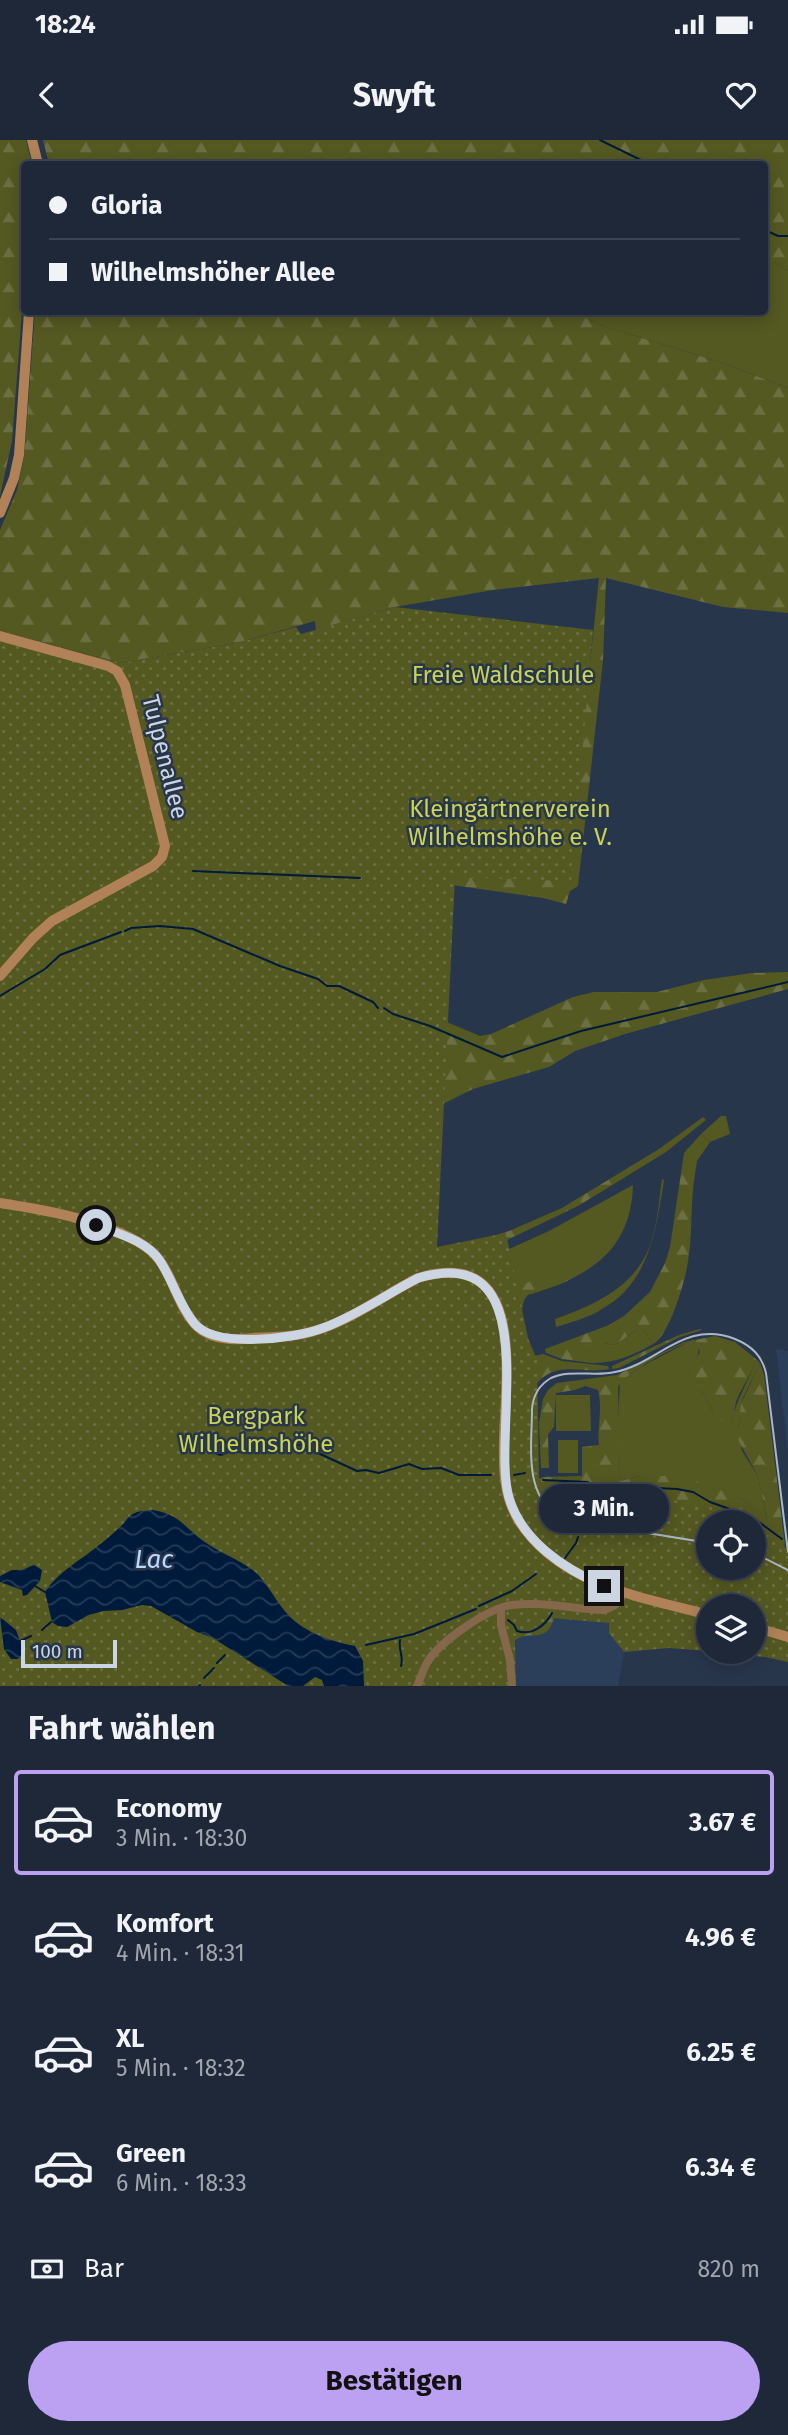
<!DOCTYPE html>
<html lang="de">
<head>
<meta charset="utf-8">
<style>
	:root { --surface:#1e2839; --page:#263041; --text:#f1f3f6; --muted:#a1a6ae; --line:#3c4453; --accent:#bca0f2 }
	body { margin:0; font-family:"Fira Sans",sans-serif; background:var(--page); color:var(--text); height:100vh; display:flex; flex-direction:column; font-size:26px; white-space:nowrap }
	* { box-sizing:border-box; margin:0 }
	p { font-size:23px; color:var(--muted) }
	.icon { flex:none; width:38px; height:38px; fill:none; stroke:currentColor; stroke-width:2; stroke-linecap:round; stroke-linejoin:round }
	.map { position:relative; height:1546px; overflow:hidden }
	.drawer { display:flex; flex-direction:column; background:var(--surface); flex:1 }
	.drawer>* { flex:none }
	.guide { position:absolute; left:21px; top:21px; width:747px; height:154px; border-radius:7px; box-shadow:0 4px 18px #0003,0 0 0 2px var(--line); display:grid; align-content:center; height:154px; padding:0 28px; background:var(--surface) }
	.fabs { position:absolute; left:696px; top:1370px; display:grid; gap:14px }
	.fabs a { display:grid; place-items:center; width:70px; height:70px; border-radius:50%; background:var(--surface); box-shadow:0 4px 18px #0003,0 0 0 2px var(--line); font-size:35px }
	.scale { position:absolute; left:21px; bottom:18px; width:96px; box-sizing:border-box; padding-left:7px; border:4px solid #ccd6e3; border-top:0; font-size:19px; line-height:24px; white-space:nowrap; color:#ccd6e3; -webkit-text-stroke:5px #28364c; paint-order:stroke }
	.end { position:absolute; width:32px; height:32px; margin:-16px; border:9px solid #ccd6e3; background:#111; box-shadow:0 0 0 4px #111 }
	.from { border-radius:50% }
	.bubble { position:absolute; height:49px; border-radius:24px; background:var(--surface); box-shadow:0 4px 18px #0003,0 0 0 2px var(--line); font-size:23px; font-weight:700; line-height:49px; text-align:center }
	.guide b { display:flex; align-items:center; gap:24px; height:66px; font-size:26px }
	.guide b+b { border-top:2px solid var(--line) }
	.guide i { width:18px; height:18px; background:var(--text) }
	ul { padding:0; list-style:none }
	li { display:flex; align-items:center; gap:21px; height:105px; margin:0 14px 10px; padding:0 14px; border:4px solid transparent; border-radius:7px }
	li div { flex:1 }
	li b { display:block; font-size:26px }
	li em { font-style:normal; font-weight:700 }
	li.on { border-color:var(--accent) }
	li>.icon { width:63px; height:63px; stroke-width:1.5 }
	h2 { padding:0 28px; font-size:32px; line-height:84px }
	.pay { display:flex; align-items:center; gap:18px; height:77px; padding:0 28px; font-size:26px }
	.pay p { margin-inline-start:auto }
	.cta { display:flex; gap:14px; margin-top:auto; padding:14px 28px }
	.cta a { flex:1; height:80px; border-radius:42px; background:var(--accent); color:#111; font-size:28px; font-weight:700; line-height:80px; text-align:center }
	.status { display:flex; justify-content:space-between; align-items:center; height:49px; padding:0 35px; background:var(--surface); direction:ltr }
	.status svg { height:19px; fill:currentColor }
	header { display:flex; justify-content:space-between; align-items:center; height:91px; padding:0 28px; background:var(--surface); font-size:32px; font-weight:700 }
	.map>svg:first-child { display:block }
	.built { fill:#2c3f5a }
	.green { fill:#545821 }
	.forest { fill:url(#forest-firs) }
	.park { fill:url(#park-dots) }
	.water { fill:url(#water-waves) }
	.lines { fill:none; stroke-linecap:round; stroke-linejoin:round }
	.stream { stroke:#001a3b; stroke-width:2 }
	.street { stroke:#85684c; stroke-width:8 }
	.secondary { stroke:#b18257; stroke-width:10 }
	.tram { stroke:#acb7c6; stroke-width:2 }
	.route { stroke:#ccd6e3; stroke-width:9 }
	.labels { text-anchor:middle; stroke-width:5; stroke-linejoin:round; paint-order:stroke }
	.park-label { font-size:24px; fill:#cbd352; stroke:#28364c }
	.street-label { font-size:24px; fill:#ccd6e3; stroke:#28364c }
	.water-label { font-size:26px; font-style:italic; fill:#bad9fe; stroke:#28364c }
</style>
</head>
<body>
<div class="status"><b>18:24</b><svg viewBox="0 0 49 12"><path d="M0 12V9h3v3zM5 12V6h3v6zM10 12V3h3v9zM15 12V0h3v12zM26 1h20v11H26zM47 4h2v5h-2z"/></svg></div>
<header><svg class="icon" aria-label="back" viewBox="0 0 24 24"><path d="M15 5l-7 7 7 7"/></svg>Swyft<svg class="icon" aria-label="heart" viewBox="0 0 24 24"><path d="M12 20l-8-8c-3-5 5-10 8-4 3-6 11-1 8 4z"/></svg></header>
<div class="map">
<svg width="788" height="1546" viewBox="0 0 788 1546">
	<defs>
		<pattern id="forest-firs" width="22" height="20" patternUnits="userSpaceOnUse" patternTransform="scale(1.75)"><rect width="22" height="20" fill="#545821"/><path d="M5 1l3.5 6h-7zM16 11l3.5 6h-7z" fill="#6b6f41"/></pattern>
		<pattern id="park-dots" width="8" height="8" patternUnits="userSpaceOnUse" patternTransform="scale(1.75)"><rect width="8" height="8" fill="#545821"/><path d="M2 2h.1M6 6h.1" fill="none" stroke="#6b6f41" stroke-width="1.8" stroke-linecap="round"/></pattern>
		<pattern id="water-waves" width="16" height="10" patternUnits="userSpaceOnUse" patternTransform="scale(1.75)"><rect width="16" height="10" fill="#001a3b"/><path d="M0 5q4-4 8 0t8 0" fill="none" stroke="#243b57"/></pattern>
	</defs>
	<rect width="100%" height="100%" fill="#28364c"/>
	<!-- built -->
	<path class="built" d="M776 1209 788 1211V1311Z
		M551 1478 609 1482 610 1493 624 1512 618 1546H516L515 1500Z"/>
	<!-- green -->
	<path class="green" d="M765 122H774L788 131V248L720 222 603 186 574 172H765Z
		M721 976H726L730 994 710 1002 701 994Z
		M703 977 706 980 666 1012 659 1009Z
		M662 1039 664 1040C656 1089 650 1142 602 1169 588 1178 572 1182 556 1187L555 1179C597 1164 639 1145 652 1099 658 1080 659 1059 662 1039Z
		M633 1045C631 1113 587 1137 528 1155L524 1160 522 1170 507 1110 549 1091Z
		M638 1189H643L653 1204C632 1216 615 1223 591 1223L587 1212 605 1203 615 1205Z
		M692 1200H695C704 1212 694 1223 687 1234L698 1251 705 1255 715 1278 732 1280C737 1258 749 1241 756 1219L760 1223 743 1258 738 1288 742 1311 758 1336 767 1380 741 1358 640 1336 620 1341 618 1280 620 1242 639 1228Z
		M556 1255H590L591 1291H556Z
		M558 1300H578V1333H558Z"/>
	<!-- forest -->
	<path class="forest" d="M0 0H26L32 24H24V144L12 301 0 356Z
		M43 0H788V131L774 122H765V24H49Z
		M35 172H574L603 186 720 222 788 248V473L723 467 606 438 603 520 578 746 570 751 566 764 543 758 452 745V735L579 630 599 438 493 450 395 467 316 490 315 481 241 502 121 523 0 491V390L17 350 24 317Z
		M788 832V849L625 894 575 911 549 927 473 949 441 965 437 878 480 896 491 894 573 857 594 852H657L704 840 752 833Z
		M701 994 710 1002 697 1021 695 1034C690 1063 693 1092 688 1121 686 1139 669 1197 653 1204L643 1189H638L615 1205 605 1203 602 1205 597 1214 590 1210 588 1212 591 1223 562 1219 546 1213 545 1209 609 1185 624 1176 650 1152 665 1123 670 1107 684 1013Z
		M659 1009H664L666 1012 578 1066 503 1102 467 1104 509 1091 562 1068Z
		M576 1125 582 1129C572 1144 538 1153 521 1151L517 1155 514 1149 531 1141 536 1135 547 1139Z
		M699 1189 702 1190 680 1197 619 1228 612 1229V1226L679 1195Z
		M715 1196 735 1202 756 1219C751 1236 741 1248 736 1262 734 1270 735 1277 729 1284L715 1278 705 1255 688 1245 687 1234 700 1212 695 1200C679 1204 623 1233 618 1248L620 1341 640 1336H682L741 1358 767 1379 758 1336 737 1298 741 1264 760 1223 764 1235 785 1405 754 1386V1382H736L540 1341 542 1337 582 1336V1307L599 1305C597 1286 603 1269 598 1250L585 1246 575 1250 556 1253 554 1287 548 1294 549 1328H541L539 1283 543 1259 548 1250 557 1243 617 1235 684 1202Z
		M543 1214 562 1221 608 1226 609 1229C580 1235 556 1218 534 1247L526 1218Z
		M555 1474C548 1506 532 1489 515 1500L514 1510 511 1491C521 1491 532 1491 541 1485 548 1480 546 1476 555 1474Z"/>
	<!-- park -->
	<path class="park" d="M395 467 593 490 571 741 455 737 437 1107 506 1093 528 1198 537 1220 539 1338 709 1366 754 1382H709V1428H754V1383L782 1402 788 1411V1522L765 1517 715 1512H754V1466H709V1511L669 1508 624 1512 609 1493V1483L551 1478 515 1500 516 1546H0V491L121 523 241 502 296 487 301 494Z"/>
	<!-- water -->
	<path class="water" d="M153 1370C180 1375 182 1385 202 1400 218 1412 238 1419 254 1431 267 1442 273 1457 284 1470 300 1491 329 1501 355 1506L363 1521 364 1546H324L322 1540 315 1537 303 1546H288L213 1498 197 1492 151 1466 142 1465 122 1470 103 1471 89 1475 67 1487 58 1486 52 1482 45 1452C59 1431 80 1421 99 1405 106 1400 113 1393 120 1387 125 1383 127 1378 131 1375 138 1370 146 1371 153 1370Z
		M34 1425 42 1430 40 1441 27 1455 23 1456 22 1450 0 1442V1436L12 1430H21Z
		M0 1477 16 1490 24 1512 18 1519H11L4 1509Z"/>
	<g class="lines">
		<!-- stream -->
		<path class="stream" d="M600 0 649 24
			M765 90 778 96H788
			M193 731 360 738
			M125 791 131 788 160 786 193 789 280 826 318 839 327 846H339L373 862 378 868
			M0 856 45 829 60 815 121 792
			M384 868 393 874 430 886 502 917 581 891 788 842
			M237 1311 244 1313 248 1309 266 1308 280 1302 299 1305 318 1313 357 1331 366 1330 379 1333 409 1324 422 1329 441 1328 459 1335H491
			M217 1314 221 1315 228 1312
			M514 1335 525 1333
			M543 1340 587 1342 609 1352
			M584 1381 610 1353 638 1347 677 1349 693 1352 710 1362 752 1377 782 1399
			M581 1392 583 1385
			M565 1418 576 1403 578 1397
			M35 1446 45 1452
			M479 1466 512 1451 536 1434
			M508 1480 514 1485 517 1491C532 1496 545 1486 552 1473
			M42 1490 51 1482
			M400 1500C398 1509 404 1517 401 1526
			M18 1502 31 1496
			M366 1505 414 1494 476 1469
			M217 1523 225 1515
			M204 1538 214 1528
			M199 1546 200 1545"/>
		<!-- street -->
		<path class="street" d="M501 1468V1485L510 1520 512 1546
			M417 1546C421 1538 423 1529 428 1521 441 1501 488 1468 512 1465 542 1461 573 1469 603 1470 615 1467 620 1463 624 1452"/>
		<!-- secondary -->
		<path class="secondary" d="M32 0 38 24
			M0 373 14 338 19 315 29 172
			M0 496 108 526 117 531 125 545 165 706 162 717 153 726 52 781 33 798 0 836
			M0 1063C45 1070 116 1082 151 1111 174 1131 176 1168 199 1188 214 1201 237 1200 255 1198 275 1197 295 1197 314 1191 350 1181 384 1155 418 1138 536 1103 501 1256 504 1320 504 1341 507 1362 519 1381 560 1445 641 1457 709 1475
			M754 1487 788 1497"/>
		<!-- tram -->
		<path class="tram" d="M709 1403 567 1380C522 1362 532 1309 532 1269 533 1256 539 1245 551 1238 570 1229 595 1237 615 1232 657 1224 685 1179 735 1199 752 1206 762 1216 766 1233L788 1412
			M754 1413 788 1430"/>
	</g>
	<g class="lines">
		<!-- route -->
		<path class="route" d="M96 1085C117 1093 147 1101 160 1121 173 1141 179 1164 194 1183 215 1209 294 1199 323 1188 356 1176 387 1154 418 1138 550 1099 490 1294 509 1358 522 1401 564 1429 604 1446"/>
	</g>
	<g class="labels">
		<!-- park labels -->
		<g class="park-label">
			<text x="503" y="543">Freie Waldschule</text>
			<text x="510" y="677">Kleingärtnerverein<tspan x="510" dy="28">Wilhelmshöhe e. V.</tspan></text>
			<text x="256" y="1284">Bergpark<tspan x="256" dy="28">Wilhelmshöhe</tspan></text>
		</g>
		<!-- street labels -->
		<g class="street-label">
			<text transform="translate(165 617) rotate(76)" y="8">Tulpenallee</text>
		</g>
		<!-- water labels -->
		<g class="water-label">
			<text x="154" y="1428">Lac</text>
		</g>
	</g>
</svg>
<div class="fabs">
<a><svg class="icon" aria-label="locate" viewBox="0 0 24 24"><circle cx="12" cy="12" r="6"/><path d="M12 2v4M12 18v4M2 12h4M18 12h4"/></svg></a>
<a><svg class="icon" aria-label="layers" viewBox="0 0 24 24"><path d="M12 4l9 5-9 5-9-5zM3 14l9 5 9-5"/></svg></a>
</div>
<div class="scale">100 m</div>
<i class="end from" style="left:96px;top:1085px"></i>
<i class="end" style="left:604px;top:1446px"></i>
<div class="bubble" style="left:539px;top:1344px;width:130px">3 Min.</div>
<div class="guide">
<b><i class="from"></i>Gloria</b>
<b><i></i>Wilhelmshöher Allee</b>
</div>
</div>
<section class="drawer">
<h2>Fahrt wählen</h2>
<ul>
<li class="on"><svg class="icon" aria-label="car" viewBox="0 0 24 24"><path d="M5 17H2v-5l4-1 3-4h7l3 4 3 1v5h-3M9 17h6M6 11h13"/><circle cx="7" cy="17" r="2"/><circle cx="17" cy="17" r="2"/></svg><div><b>Economy</b><p>3 Min. · 18:30</p></div><em>3.67 €</em></li>
<li><svg class="icon" aria-label="car" viewBox="0 0 24 24"><path d="M5 17H2v-5l4-1 3-4h7l3 4 3 1v5h-3M9 17h6M6 11h13"/><circle cx="7" cy="17" r="2"/><circle cx="17" cy="17" r="2"/></svg><div><b>Komfort</b><p>4 Min. · 18:31</p></div><em>4.96 €</em></li>
<li><svg class="icon" aria-label="car" viewBox="0 0 24 24"><path d="M5 17H2v-5l4-1 3-4h7l3 4 3 1v5h-3M9 17h6M6 11h13"/><circle cx="7" cy="17" r="2"/><circle cx="17" cy="17" r="2"/></svg><div><b>XL</b><p>5 Min. · 18:32</p></div><em>6.25 €</em></li>
<li><svg class="icon" aria-label="car" viewBox="0 0 24 24"><path d="M5 17H2v-5l4-1 3-4h7l3 4 3 1v5h-3M9 17h6M6 11h13"/><circle cx="7" cy="17" r="2"/><circle cx="17" cy="17" r="2"/></svg><div><b>Green</b><p>6 Min. · 18:33</p></div><em>6.34 €</em></li>
</ul>
<div class="pay"><svg class="icon" aria-label="cash" viewBox="0 0 24 24"><path d="M3 7h18v10H3z"/><circle cx="12" cy="12" r="2"/></svg>Bar<p>820 m</p></div>
<div class="cta"><a>Bestätigen</a></div>
</section>
</body>
</html>
